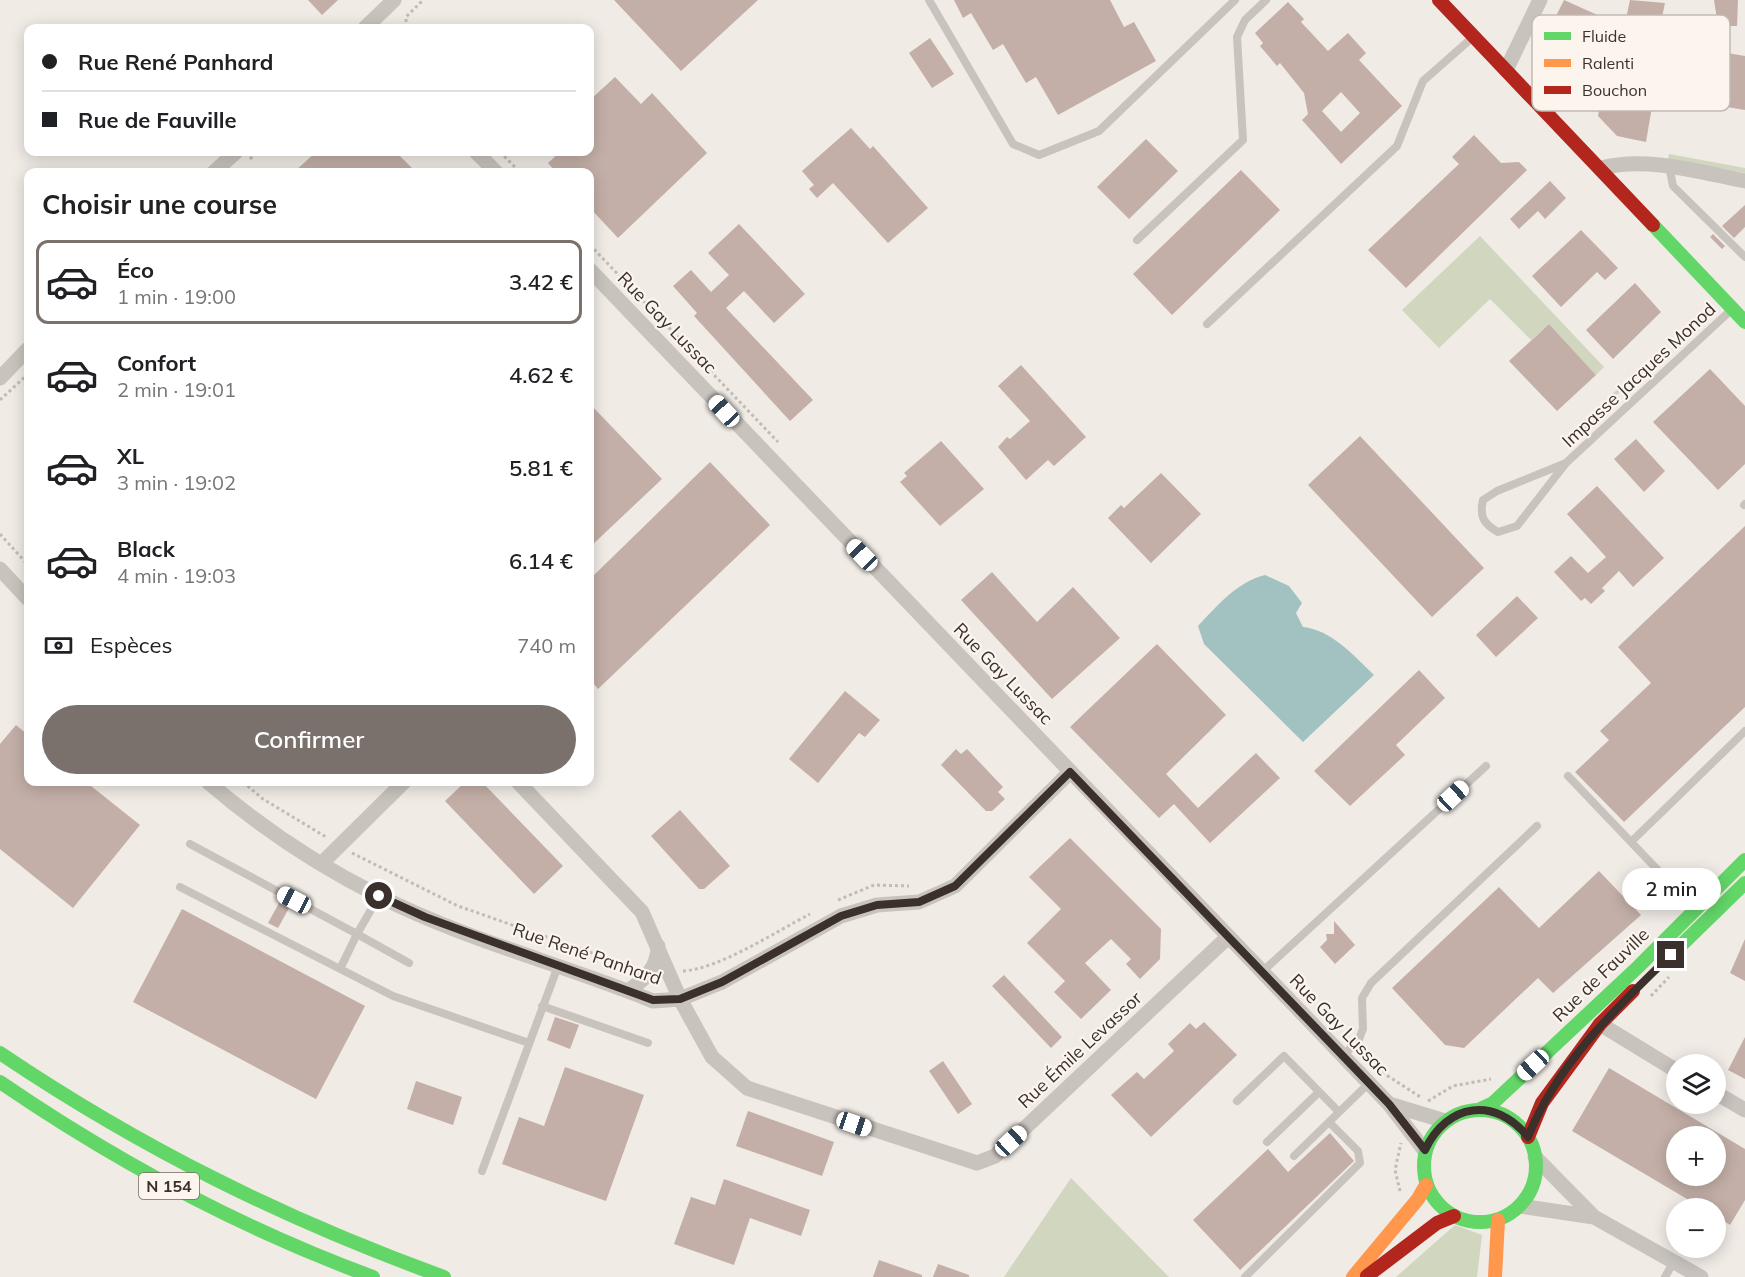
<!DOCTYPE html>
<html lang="fr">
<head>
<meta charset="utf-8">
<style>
	:root { --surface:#fff; --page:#f6f6f6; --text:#202124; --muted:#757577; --line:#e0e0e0; --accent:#7a716c }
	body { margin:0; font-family:Mulish,sans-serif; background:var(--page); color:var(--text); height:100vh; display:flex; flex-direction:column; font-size:22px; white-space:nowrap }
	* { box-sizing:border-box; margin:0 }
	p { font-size:20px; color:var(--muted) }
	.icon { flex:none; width:33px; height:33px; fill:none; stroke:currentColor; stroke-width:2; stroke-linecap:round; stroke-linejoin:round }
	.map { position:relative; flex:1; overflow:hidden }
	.details { position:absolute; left:24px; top:168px; width:570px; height:618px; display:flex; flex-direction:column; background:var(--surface); border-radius:12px; box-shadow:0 3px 15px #0003 }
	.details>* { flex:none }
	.guide { position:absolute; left:24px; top:24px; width:570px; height:132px; border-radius:12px; box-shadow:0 3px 15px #0003; display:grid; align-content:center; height:132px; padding:0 18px; background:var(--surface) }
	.tools { position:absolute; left:1666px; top:1054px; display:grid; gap:12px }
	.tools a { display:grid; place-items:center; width:60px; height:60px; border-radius:50%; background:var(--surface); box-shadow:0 3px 15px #0003; font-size:30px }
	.end { position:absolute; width:27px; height:27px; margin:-14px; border:8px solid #3b302b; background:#fff; box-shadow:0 0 0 3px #fff }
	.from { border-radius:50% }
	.bubble { position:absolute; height:42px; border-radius:21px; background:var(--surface); box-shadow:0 3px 15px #0003; font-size:20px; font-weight:600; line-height:42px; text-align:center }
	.car { position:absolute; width:18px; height:36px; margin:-18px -9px; border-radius:8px; box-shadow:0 0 4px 2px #0007; background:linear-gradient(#fff 24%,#345 0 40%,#fff 0 76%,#345 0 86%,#fff 0) }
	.guide b { display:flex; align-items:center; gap:21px; height:57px; font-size:22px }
	.guide b+b { border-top:2px solid var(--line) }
	.guide i { width:15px; height:15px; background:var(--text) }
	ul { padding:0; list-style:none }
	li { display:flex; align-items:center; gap:18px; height:84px; margin:0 12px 9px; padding:0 6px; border:3px solid transparent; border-radius:12px }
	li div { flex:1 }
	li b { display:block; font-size:22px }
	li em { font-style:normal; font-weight:600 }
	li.current { border-color:var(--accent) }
	li>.icon { width:54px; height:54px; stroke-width:1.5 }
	h2 { padding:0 18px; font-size:27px; line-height:72px }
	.pay { display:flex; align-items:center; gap:15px; height:66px; padding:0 18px; font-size:22px }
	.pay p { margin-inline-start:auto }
	.cta { display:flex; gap:12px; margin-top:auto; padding:12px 18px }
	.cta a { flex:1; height:69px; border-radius:36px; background:var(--accent); color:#fff; font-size:24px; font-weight:600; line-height:69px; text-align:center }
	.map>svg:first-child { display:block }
	.green { fill:#d1d6bf }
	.water { fill:#a1c2c1 }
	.building { fill:#c3afa7; fill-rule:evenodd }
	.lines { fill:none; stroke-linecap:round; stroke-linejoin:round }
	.path { stroke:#c2bbb6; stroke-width:3; stroke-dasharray:3 3; stroke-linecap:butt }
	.lane { stroke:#c9c3be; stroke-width:8 }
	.street { stroke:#c9c3be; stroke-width:15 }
	.fast { stroke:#63d668; stroke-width:14 }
	.slow { stroke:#ff974d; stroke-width:14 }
	.jam { stroke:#b3261e; stroke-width:14 }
	.route { stroke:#3b302b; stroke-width:8 }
	.labels { text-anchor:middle; stroke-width:4.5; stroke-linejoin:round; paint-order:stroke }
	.shield { fill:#fbf5ee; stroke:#756b66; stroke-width:1.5 }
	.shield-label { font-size:16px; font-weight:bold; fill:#3b302b }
	.street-label { font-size:18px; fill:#3b302b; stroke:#fbf5ee }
	.key { fill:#fbf5ee; stroke:#c1bab4; stroke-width:1.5 }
	.key-label { font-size:16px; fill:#3b302b }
</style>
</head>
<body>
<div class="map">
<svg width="1745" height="1277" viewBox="0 0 1745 1277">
	<rect width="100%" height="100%" fill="#f0ebe5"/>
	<!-- green -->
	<path class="green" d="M1669 154 1745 168V173L1668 159Z
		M1480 236 1604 367 1596 375 1549 324 1531 340 1490 299 1439 348 1402 310Z
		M1622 385 1624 388 1588 423 1585 435 1571 433Z
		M1071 1178 1169 1277H1004Z
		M1455 1225 1482 1235 1477 1277H1396Z"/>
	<!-- water -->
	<path class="water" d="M1265 575 1289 586 1302 603 1296 613 1303 627C1332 630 1354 656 1374 675L1303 742 1204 644 1198 626C1218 605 1237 582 1265 575Z"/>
	<!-- building -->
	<path class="building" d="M308 0H338L322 15Z
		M614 0H758L681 71Z
		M954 0H1110L1124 27 1134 22 1156 61 1058 115 1036 77 1026 83 1003 44 993 50 971 13 963 18Z
		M1564 0 1602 17 1586 46 1550 28Z
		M1630 0 1665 3 1657 41 1745 56V110L1654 95 1646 142 1617 136 1598 116 1614 23 1624 28Z
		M1714 0H1738L1737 26H1718Z
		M1288 2 1304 19 1301 22 1328 51 1348 33 1366 53 1359 60 1402 106 1341 164 1302 120 1308 114 1304 93 1280 63 1277 66 1260 46 1263 43 1255 33ZM1341 92 1360 113 1341 132 1322 111Z
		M930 38 954 74 932 88 909 53Z
		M615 77 641 104 652 93 707 153 618 238 590 208V172H556L548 163 560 152H590V100Z
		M851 128 870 149 873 146 928 208 888 243 833 183 817 198 809 189 814 185 802 171Z
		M1474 135 1501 163 1519 162 1527 170 1406 288 1368 250 1459 164 1452 157Z
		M1146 139 1178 171 1129 219 1097 187Z
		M316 152H396L416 172H294Z
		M1241 170 1280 210 1172 315 1133 274Z
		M1550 181 1566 198 1545 219 1538 211 1519 229 1510 219Z
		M1745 205V227L1734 238 1722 226Z
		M739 224 805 294 774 323 744 291 726 308 813 400 790 421 694 316 697 313 673 286 691 270 711 292 729 275 708 253Z
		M1581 230 1618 268 1605 280 1597 272 1561 307 1532 276Z
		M1713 234 1725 246 1722 249 1710 237Z
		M1635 283 1661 312 1613 359 1586 330Z
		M1549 324 1596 375 1557 411 1509 361Z
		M1021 365 1086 437 1054 466 1048 460 1026 480 998 447 1007 437 1010 439 1030 421 998 386Z
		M1710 369 1745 406V464L1718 490 1653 422Z
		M590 404 662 479 590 547Z
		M1360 436 1484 568 1432 617 1308 485Z
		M1636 439 1665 471 1644 492 1614 459Z
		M941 441 984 489 940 526 900 482 907 476 904 473Z
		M710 462 770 525 598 689 590 679V579Z
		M1161 473 1201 514 1151 563 1108 518 1121 505 1124 508Z
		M1597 486 1664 558 1633 587 1619 571 1602 588 1605 591 1591 604 1585 598 1581 601 1554 572 1571 556 1588 573 1606 557 1567 514Z
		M1745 526V707L1624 822 1575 772 1609 740 1600 731 1651 683 1618 647Z
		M992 572 1037 622 1073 587 1120 638 1052 699 961 600Z
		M1517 596 1538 618 1496 657 1476 635Z
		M1157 644 1226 715 1166 774 1198 808 1256 753 1280 778 1210 843 1174 804 1159 818 1070 727Z
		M1419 670 1445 698 1396 745 1405 755 1350 806 1314 771Z
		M845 691 880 720 865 737 859 733 818 783 789 759Z
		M16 725 28 735V782H86L140 825 73 908 0 849V744Z
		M956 749 961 754 967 749 1003 787 998 792 1005 799 992 811H986L941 765Z
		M465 782H482L563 866 534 894 445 801Z
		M680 810 730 866 704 889H699L651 836Z
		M1070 838 1161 929 1160 959 1140 979 1126 964 1131 959 1111 939 1085 963 1111 990 1081 1019 1054 992 1065 981 1027 943 1061 909 1029 877Z
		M1599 871 1641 915 1553 993 1538 978 1464 1048 1445 1045 1392 988 1499 887 1539 928Z
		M279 903 289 908 278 928 268 923Z
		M182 909 365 1006 316 1099 133 1002Z
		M1334 921 1355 945 1335 964 1320 947 1327 940 1326 934H1334Z
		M1745 939V981L1730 973Z
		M1004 975 1062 1037 1051 1048 992 986Z
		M555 1017 579 1025 570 1049 547 1040Z
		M1204 1022 1237 1055 1151 1137 1111 1095 1137 1072 1144 1079 1174 1051 1168 1044 1190 1023 1196 1029Z
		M1745 1037V1079L1728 1070Z
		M943 1061 972 1104 958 1114 929 1071Z
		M565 1067 644 1095 606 1201 502 1164 519 1117 544 1126Z
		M1609 1068 1745 1149V1200L1730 1225 1716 1216V1209H1704L1572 1131ZM1677 1137H1716V1176H1677Z
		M416 1081 462 1097 453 1125 407 1109Z
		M748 1111 834 1142 822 1176 736 1146Z
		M1330 1133 1354 1161 1240 1270 1193 1220 1268 1149 1288 1172Z
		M724 1179 810 1210 801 1236 750 1218 734 1265 674 1244 691 1197 715 1205Z
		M879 1260 922 1275V1277H873Z
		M938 1264 969 1275V1277H933Z"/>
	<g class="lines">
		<!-- path -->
		<path class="path" d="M406 28V17L423 0
			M500 152 520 172
			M250 159 257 152
			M590 245 778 442
			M0 400 28 374
			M0 534 28 565
			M243 782 263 799 326 837
			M352 853 458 906 635 968
			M838 900 874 885 909 886
			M683 971C719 969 777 931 810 914
			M1651 996 1669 977
			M1377 1069 1422 1098
			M1428 1101 1453 1086 1491 1079
			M1400 1191 1395 1170 1401 1143"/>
		<!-- lane -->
		<path class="lane" d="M929 0 1013 144 1039 155 1099 131 1235 0
			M1669 166 1673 186 1745 257
			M1137 240 1243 140 1237 37 1245 20 1266 0
			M1207 324 1397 146 1423 81 1473 37
			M1566 463 1497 491 1483 500C1479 517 1484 524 1498 532L1517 526 1566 463 1730 311
			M1744 505 1745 504
			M1568 776 1694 908
			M1631 842 1745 731
			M190 844 357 934 379 896
			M180 887 393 996 529 1043
			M340 969 357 934 409 963
			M1262 972 1486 766
			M542 1006 648 1043
			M1342 1057 1359 1039 1363 1029 1362 998 1371 983 1537 826
			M1237 1101 1284 1056 1339 1112
			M1267 1142 1319 1092
			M1294 1156 1369 1083
			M482 1171 558 966
			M1245 1277 1360 1163 1358 1151 1329 1122
			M1665 1277 1673 1263"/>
		<!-- street -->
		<path class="street" d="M365 28 394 0
			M1506 70 1540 0
			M476 152 496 172
			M1601 168C1647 156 1699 172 1745 181
			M214 172 236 152
			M590 270 1389 1104 1425 1151
			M0 378 28 349
			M0 569 28 599
			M208 782C259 826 319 866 379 896 466 940 562 964 653 1001L680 999 722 982 841 916 877 905 919 902 955 886 1070 772
			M518 782 642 912 680 999 712 1057 747 1088 977 1163 995 1156 1228 937
			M322 863 404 782
			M628 991C645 979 658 968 658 946
			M1600 1024 1677 1071
			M1716 1093 1745 1110
			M1389 1104 1445 1121
			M1535 1157 1594 1217 1701 1277
			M1520 1206 1594 1217"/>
		<!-- fast -->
		<path class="fast" d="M1653 225 1745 322
			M1666 960 1745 883
			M0 1053C141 1148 284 1219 444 1277
			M0 1082C117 1162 240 1228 373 1277
			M1424 1166a56 56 0 1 1 112 0a56 56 0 1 1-112 0Z
			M1478 1110 1493 1103 1638 967 1745 860"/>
		<!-- slow -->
		<path class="slow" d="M1353 1277 1418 1199 1426 1185
			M1495 1277 1498 1220"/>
		<!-- jam -->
		<path class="jam" d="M1439 0 1653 225
			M1528 1137 1542 1103 1600 1024 1633 991
			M1367 1276 1437 1223 1454 1216"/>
	</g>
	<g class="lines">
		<!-- route -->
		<path class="route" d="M379 896 425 917 653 1000 680 999 722 982 841 916 877 905 919 902 955 886 1070 772 1389 1104 1425 1150C1447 1103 1495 1096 1528 1137 1557 1064 1615 1009 1671 955"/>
	</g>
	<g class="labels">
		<!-- shield labels -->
		<rect class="shield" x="139" y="1173" width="60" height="26" rx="4.5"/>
		<g class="shield-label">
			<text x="169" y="1192">N 154</text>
		</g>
		<!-- street labels -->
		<g class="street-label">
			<text transform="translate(667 323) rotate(46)" y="6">Rue Gay Lussac</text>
			<text transform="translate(1639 375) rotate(-43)" y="6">Impasse Jacques Monod</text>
			<text transform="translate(1003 674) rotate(46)" y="6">Rue Gay Lussac</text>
			<text transform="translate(587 954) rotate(19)" y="6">Rue René Panhard</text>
			<text transform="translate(1601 975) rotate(-44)" y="6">Rue de Fauville</text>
			<text transform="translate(1339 1025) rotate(46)" y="6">Rue Gay Lussac</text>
			<text transform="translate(1080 1050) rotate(-43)" y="6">Rue Émile Levassor</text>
		</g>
	</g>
	<!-- legend -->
	<rect x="1532" y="15" width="198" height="96" rx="9" class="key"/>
	<rect x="1544" y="32" width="27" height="8" fill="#63d668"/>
	<rect x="1544" y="59" width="27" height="8" fill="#ff974d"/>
	<rect x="1544" y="86" width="27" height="8" fill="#b3261e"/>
	<g class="key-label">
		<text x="1582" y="42">Fluide</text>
		<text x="1582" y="69">Ralenti</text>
		<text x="1582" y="96">Bouchon</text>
	</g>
</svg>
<div class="tools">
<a><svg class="icon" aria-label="layers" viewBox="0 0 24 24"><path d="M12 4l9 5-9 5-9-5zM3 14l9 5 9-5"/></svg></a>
<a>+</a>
<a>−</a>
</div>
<i class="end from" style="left:379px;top:896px"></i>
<i class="end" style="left:1671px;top:955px"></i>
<div class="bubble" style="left:1622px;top:868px;width:99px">2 min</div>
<i class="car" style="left:724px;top:411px;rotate:317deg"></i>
<i class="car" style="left:862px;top:555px;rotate:316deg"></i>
<i class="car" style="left:1453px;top:796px;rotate:47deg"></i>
<i class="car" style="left:294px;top:900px;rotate:298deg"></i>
<i class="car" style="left:1533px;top:1065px;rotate:227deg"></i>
<i class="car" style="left:854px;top:1124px;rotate:109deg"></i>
<i class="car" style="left:1011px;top:1141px;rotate:47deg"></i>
<div class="guide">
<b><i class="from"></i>Rue René Panhard</b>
<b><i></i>Rue de Fauville</b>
</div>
<section class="details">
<h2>Choisir une course</h2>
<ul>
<li class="current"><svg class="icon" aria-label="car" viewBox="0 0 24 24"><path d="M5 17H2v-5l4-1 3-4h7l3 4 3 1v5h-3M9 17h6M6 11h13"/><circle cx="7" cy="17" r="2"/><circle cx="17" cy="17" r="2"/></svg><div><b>Éco</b><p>1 min · 19:00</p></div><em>3.42 €</em></li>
<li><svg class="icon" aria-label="car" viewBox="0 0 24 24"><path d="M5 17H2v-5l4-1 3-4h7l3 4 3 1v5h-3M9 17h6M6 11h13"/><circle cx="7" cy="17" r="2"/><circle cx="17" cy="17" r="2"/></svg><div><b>Confort</b><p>2 min · 19:01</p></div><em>4.62 €</em></li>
<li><svg class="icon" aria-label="car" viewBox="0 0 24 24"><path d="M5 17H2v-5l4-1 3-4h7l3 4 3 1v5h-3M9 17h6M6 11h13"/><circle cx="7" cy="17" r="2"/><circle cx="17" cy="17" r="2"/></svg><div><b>XL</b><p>3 min · 19:02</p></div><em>5.81 €</em></li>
<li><svg class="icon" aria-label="car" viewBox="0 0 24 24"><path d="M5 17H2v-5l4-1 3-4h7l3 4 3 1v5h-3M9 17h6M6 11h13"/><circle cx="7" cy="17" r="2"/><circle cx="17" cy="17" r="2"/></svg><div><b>Black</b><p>4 min · 19:03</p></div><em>6.14 €</em></li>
</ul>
<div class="pay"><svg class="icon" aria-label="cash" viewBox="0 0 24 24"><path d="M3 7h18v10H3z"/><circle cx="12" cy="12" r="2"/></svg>Espèces<p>740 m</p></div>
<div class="cta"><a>Confirmer</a></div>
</section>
</div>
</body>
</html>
